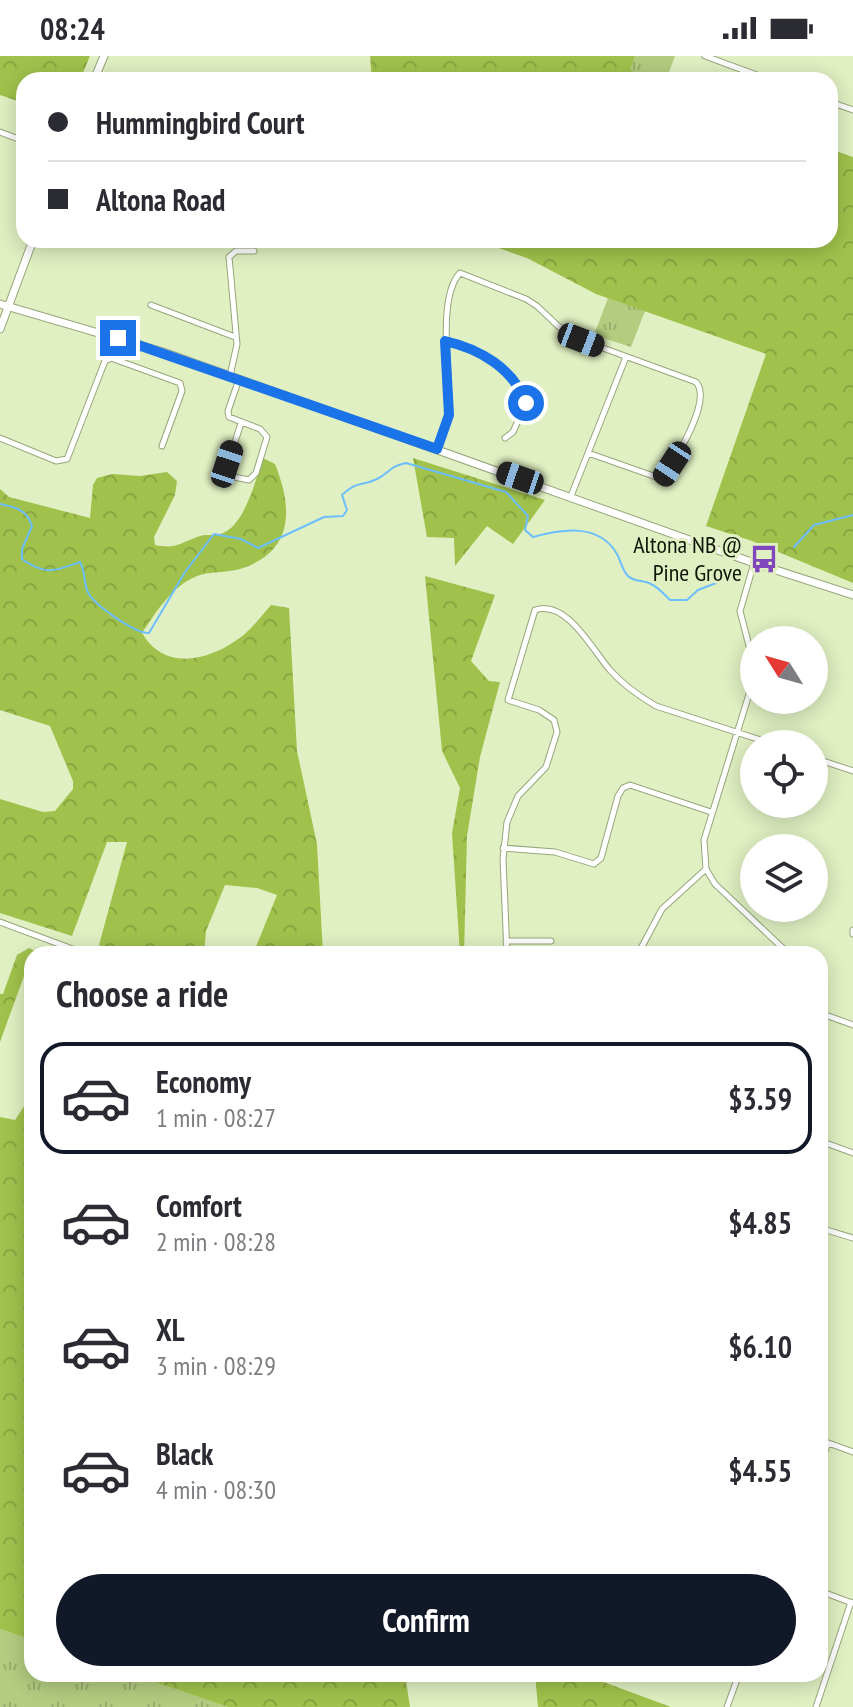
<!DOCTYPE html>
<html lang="en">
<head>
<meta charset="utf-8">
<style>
	:root { --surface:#fff; --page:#f2f2f3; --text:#2b2b33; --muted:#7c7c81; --line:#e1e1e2; --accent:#111827 }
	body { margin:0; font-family:"PT Sans Narrow",sans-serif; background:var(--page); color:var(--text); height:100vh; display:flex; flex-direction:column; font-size:30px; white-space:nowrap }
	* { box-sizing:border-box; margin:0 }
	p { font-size:26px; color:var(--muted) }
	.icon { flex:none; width:44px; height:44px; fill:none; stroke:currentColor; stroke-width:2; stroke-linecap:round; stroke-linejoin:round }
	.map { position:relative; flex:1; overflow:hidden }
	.drawer { position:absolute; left:24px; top:890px; width:804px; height:736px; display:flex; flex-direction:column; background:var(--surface); border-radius:24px; box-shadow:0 4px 20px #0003 }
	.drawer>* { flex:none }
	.banner { position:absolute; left:16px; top:16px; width:822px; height:176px; border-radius:24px; box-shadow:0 4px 20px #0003; display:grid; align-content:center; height:176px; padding:0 32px; background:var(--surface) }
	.needle { width:52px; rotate:307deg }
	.tools { position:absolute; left:740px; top:570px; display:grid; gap:16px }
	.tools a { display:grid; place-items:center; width:88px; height:88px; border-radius:50%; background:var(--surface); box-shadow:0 4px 20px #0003; font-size:40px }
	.end { position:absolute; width:36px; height:36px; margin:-18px; border:10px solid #1a73e8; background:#fff; box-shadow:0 0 0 4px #fff }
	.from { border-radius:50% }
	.car { position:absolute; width:24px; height:48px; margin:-24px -12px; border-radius:10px; box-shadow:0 0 6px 2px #0007; background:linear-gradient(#222 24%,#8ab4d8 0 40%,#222 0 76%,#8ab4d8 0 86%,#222 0) }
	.banner b { display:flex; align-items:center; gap:28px; height:76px; font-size:30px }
	.banner b+b { border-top:2px solid var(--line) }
	.banner i { width:20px; height:20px; background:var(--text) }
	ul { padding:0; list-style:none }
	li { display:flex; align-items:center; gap:24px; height:112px; margin:0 16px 12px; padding:0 16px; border:4px solid transparent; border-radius:24px }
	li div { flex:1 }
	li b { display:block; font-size:30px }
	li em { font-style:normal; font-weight:600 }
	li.active { border-color:var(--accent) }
	li>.icon { width:72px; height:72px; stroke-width:1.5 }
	h2 { padding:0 32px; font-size:36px; line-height:96px }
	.button { display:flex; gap:16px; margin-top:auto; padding:16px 32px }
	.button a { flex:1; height:92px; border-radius:48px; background:var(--accent); color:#fff; font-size:32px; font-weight:600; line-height:92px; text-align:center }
	.status { display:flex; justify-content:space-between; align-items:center; height:56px; padding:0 40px; background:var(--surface); direction:ltr }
	.status svg { height:22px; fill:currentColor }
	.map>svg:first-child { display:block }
	.grass { fill:url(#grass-tufts) }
	.forest { fill:url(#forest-crowns) }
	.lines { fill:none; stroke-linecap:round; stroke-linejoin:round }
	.stream { stroke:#6dbefd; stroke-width:2 }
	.street-casing { stroke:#97a67b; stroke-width:7 }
	.secondary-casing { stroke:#97a67b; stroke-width:9 }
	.street { stroke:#fff; stroke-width:5 }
	.secondary { stroke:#fff; stroke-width:7 }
	.route { stroke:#1a73e8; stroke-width:10 }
	.labels { text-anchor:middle; stroke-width:6; stroke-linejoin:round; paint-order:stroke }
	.poi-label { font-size:24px; fill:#0f1405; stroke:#e0f0c2; text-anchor:end }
</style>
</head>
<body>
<div class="status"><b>08:24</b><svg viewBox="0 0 49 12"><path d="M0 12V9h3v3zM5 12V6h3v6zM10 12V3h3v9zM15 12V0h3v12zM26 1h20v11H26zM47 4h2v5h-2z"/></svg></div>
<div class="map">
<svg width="853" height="1651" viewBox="0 0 853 1651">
	<defs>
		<pattern id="grass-tufts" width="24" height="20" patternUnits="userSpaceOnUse" patternTransform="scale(2)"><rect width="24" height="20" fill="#b3cc80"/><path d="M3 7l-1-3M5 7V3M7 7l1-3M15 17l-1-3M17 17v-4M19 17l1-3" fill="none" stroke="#99ae6d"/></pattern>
		<pattern id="forest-crowns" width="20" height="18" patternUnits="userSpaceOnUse" patternTransform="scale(2)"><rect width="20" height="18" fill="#a0c24c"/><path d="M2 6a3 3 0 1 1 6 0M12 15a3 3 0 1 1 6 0" fill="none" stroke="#89a641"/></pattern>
	</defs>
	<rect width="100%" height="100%" fill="#e0f0c2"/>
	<!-- grass -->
	<path class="grass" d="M635 0H675L666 24H656L629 14Z
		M608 242 645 255 631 291 594 279Z
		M0 1573 32 1584V1618H131L228 1651H0Z"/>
	<!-- forest -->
	<path class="forest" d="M0 0H90L80 24H24V47L0 39Z
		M370 0H635L630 14 656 24H372Z
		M830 93 853 101V527L752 485 706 470 766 298 596 238 527 202 475 184H830Z
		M263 402 275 408C293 453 294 496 240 513 226 517 210 515 197 520 173 529 156 556 142 577 165 616 209 605 241 581 252 573 262 559 271 549L289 552 297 695 317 788 323 898H253L277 839 257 832 225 829 206 875 204 898H121L99 889 127 786H107L72 880 0 857V743L43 756 55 755 73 733V725L50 670 0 654V433L9 441 90 462 93 429 97 422 112 418 140 420 167 416 177 425 175 439 154 481 155 489C176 493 178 488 197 481 207 477 218 481 227 475 246 463 256 423 263 402Z
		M413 402 545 444 513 488 487 470 455 510 454 482 427 481Z
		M425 520 495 539 471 605 489 625 500 626 480 701 467 780 464 898H460L452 777 460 732 442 695Z
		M29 892 35 895 32 898 0 986V938H3L17 899Z
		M32 1038V1584L0 1573V1061L15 1064Z
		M131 1618H405L410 1651H228Z
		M535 1618H582L671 1651H538Z"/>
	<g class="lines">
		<!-- stream -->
		<path class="stream" d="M0 448C16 451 27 454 32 470L22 493V503C46 520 55 515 80 506 86 516 83 529 89 538 96 550 136 578 149 577L185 516 214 478 241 483 258 492 324 461 343 460 347 454 342 439C360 423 361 431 377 423 391 416 388 411 406 407L506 436 528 460 525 474 533 481C563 473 599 467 617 498 621 505 622 514 628 520 634 526 643 524 651 528 658 531 664 538 670 544H687L698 534 729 522
			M794 491 814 469 853 459"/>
		<defs>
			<path id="street" d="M705 0 770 24
				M830 46 853 54
				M0 76 24 85
				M151 249 235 281
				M445 285C480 293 513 312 526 347L513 376 505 382
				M230 320 237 288 229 201 236 195H254
				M239 323 228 355 229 361 260 373 267 381 256 417 249 424 234 421 226 414 241 367
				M0 382 56 405 67 403 103 310 105 305 111 302 180 327 182 335 162 390
				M437 393C442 382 448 369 449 357 451 323 436 242 460 217L526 243 537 250 558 270 581 284 696 326C713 345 674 405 662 423L588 397
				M571 440 626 301
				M754 609 740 555 754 507
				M754 622 704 784 706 813 715 828 789 898
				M814 702 853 715
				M503 792 555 796 594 808 601 802 618 740 623 732 630 729 711 756
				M0 866 86 898
				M853 874V878
				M506 885H551
				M507 898 503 803 507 766 518 740 546 711 557 676 554 664 539 654 508 644 535 554C567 543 593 595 610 614 623 629 639 640 656 650L773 688
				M638 898 662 853 706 813
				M820 957 853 969
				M820 1085 853 1097
				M820 1172 853 1182
				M820 1384 853 1396
				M820 1408 828 1387
				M820 1535 852 1547
				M727 1651 739 1618
				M816 1651 851 1546"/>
			<path id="secondary" d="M94 24 104 0
				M0 248 163 296 754 507 853 539
				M0 273 33 184"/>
		</defs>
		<!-- street casing -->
		<use href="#street" class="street-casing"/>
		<!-- secondary casing -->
		<use href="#secondary" class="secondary-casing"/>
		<!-- street -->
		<use href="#street" class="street"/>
		<!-- secondary -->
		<use href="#secondary" class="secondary"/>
	</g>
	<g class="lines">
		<!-- route -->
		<path class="route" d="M118 282 437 393 449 359 445 285C480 293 513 312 526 347"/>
	</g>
	<!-- icons -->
	<defs>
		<symbol id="bus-bare" viewBox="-9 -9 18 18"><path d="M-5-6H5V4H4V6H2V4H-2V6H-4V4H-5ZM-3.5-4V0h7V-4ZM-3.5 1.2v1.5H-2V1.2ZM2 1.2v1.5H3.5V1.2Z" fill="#8046bc" stroke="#e0f0c2" stroke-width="2.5" paint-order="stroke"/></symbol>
	</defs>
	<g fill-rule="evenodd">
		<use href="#bus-bare" x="744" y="483" width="40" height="40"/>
	</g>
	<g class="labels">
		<!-- poi labels -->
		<g class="poi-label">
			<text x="742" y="497">Altona NB @<tspan x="742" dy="28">Pine Grove</tspan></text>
		</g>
	</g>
</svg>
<div class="tools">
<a><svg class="needle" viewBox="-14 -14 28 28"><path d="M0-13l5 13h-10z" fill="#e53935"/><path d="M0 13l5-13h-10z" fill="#7c7c81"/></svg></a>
<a><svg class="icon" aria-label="locate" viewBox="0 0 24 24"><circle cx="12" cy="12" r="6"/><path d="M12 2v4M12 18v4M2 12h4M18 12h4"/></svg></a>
<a><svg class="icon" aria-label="layers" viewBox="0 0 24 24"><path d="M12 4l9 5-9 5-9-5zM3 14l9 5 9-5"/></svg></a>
</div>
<i class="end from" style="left:526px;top:347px"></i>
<i class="end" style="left:118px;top:282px"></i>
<i class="car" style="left:581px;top:284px;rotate:111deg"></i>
<i class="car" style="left:227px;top:408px;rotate:18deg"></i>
<i class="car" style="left:672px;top:408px;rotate:213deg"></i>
<i class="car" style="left:520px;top:422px;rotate:289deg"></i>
<div class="banner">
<b><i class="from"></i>Hummingbird Court</b>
<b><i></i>Altona Road</b>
</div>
<section class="drawer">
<h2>Choose a ride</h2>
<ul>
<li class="active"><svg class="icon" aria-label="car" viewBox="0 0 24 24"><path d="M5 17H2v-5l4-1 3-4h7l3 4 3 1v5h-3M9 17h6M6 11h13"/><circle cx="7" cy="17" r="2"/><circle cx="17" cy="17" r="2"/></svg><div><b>Economy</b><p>1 min · 08:27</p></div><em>$3.59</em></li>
<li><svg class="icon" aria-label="car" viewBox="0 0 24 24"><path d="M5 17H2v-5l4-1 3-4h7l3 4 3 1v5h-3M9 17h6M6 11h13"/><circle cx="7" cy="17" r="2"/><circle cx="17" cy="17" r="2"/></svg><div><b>Comfort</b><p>2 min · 08:28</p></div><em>$4.85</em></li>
<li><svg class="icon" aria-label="car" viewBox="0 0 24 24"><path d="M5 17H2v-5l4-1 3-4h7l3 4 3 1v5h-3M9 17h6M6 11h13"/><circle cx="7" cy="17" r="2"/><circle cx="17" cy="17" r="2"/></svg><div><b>XL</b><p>3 min · 08:29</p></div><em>$6.10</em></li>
<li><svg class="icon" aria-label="car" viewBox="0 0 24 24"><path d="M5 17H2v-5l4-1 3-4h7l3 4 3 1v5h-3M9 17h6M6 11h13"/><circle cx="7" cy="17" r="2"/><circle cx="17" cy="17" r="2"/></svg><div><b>Black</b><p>4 min · 08:30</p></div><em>$4.55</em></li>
</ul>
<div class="button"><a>Confirm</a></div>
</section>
</div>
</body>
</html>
